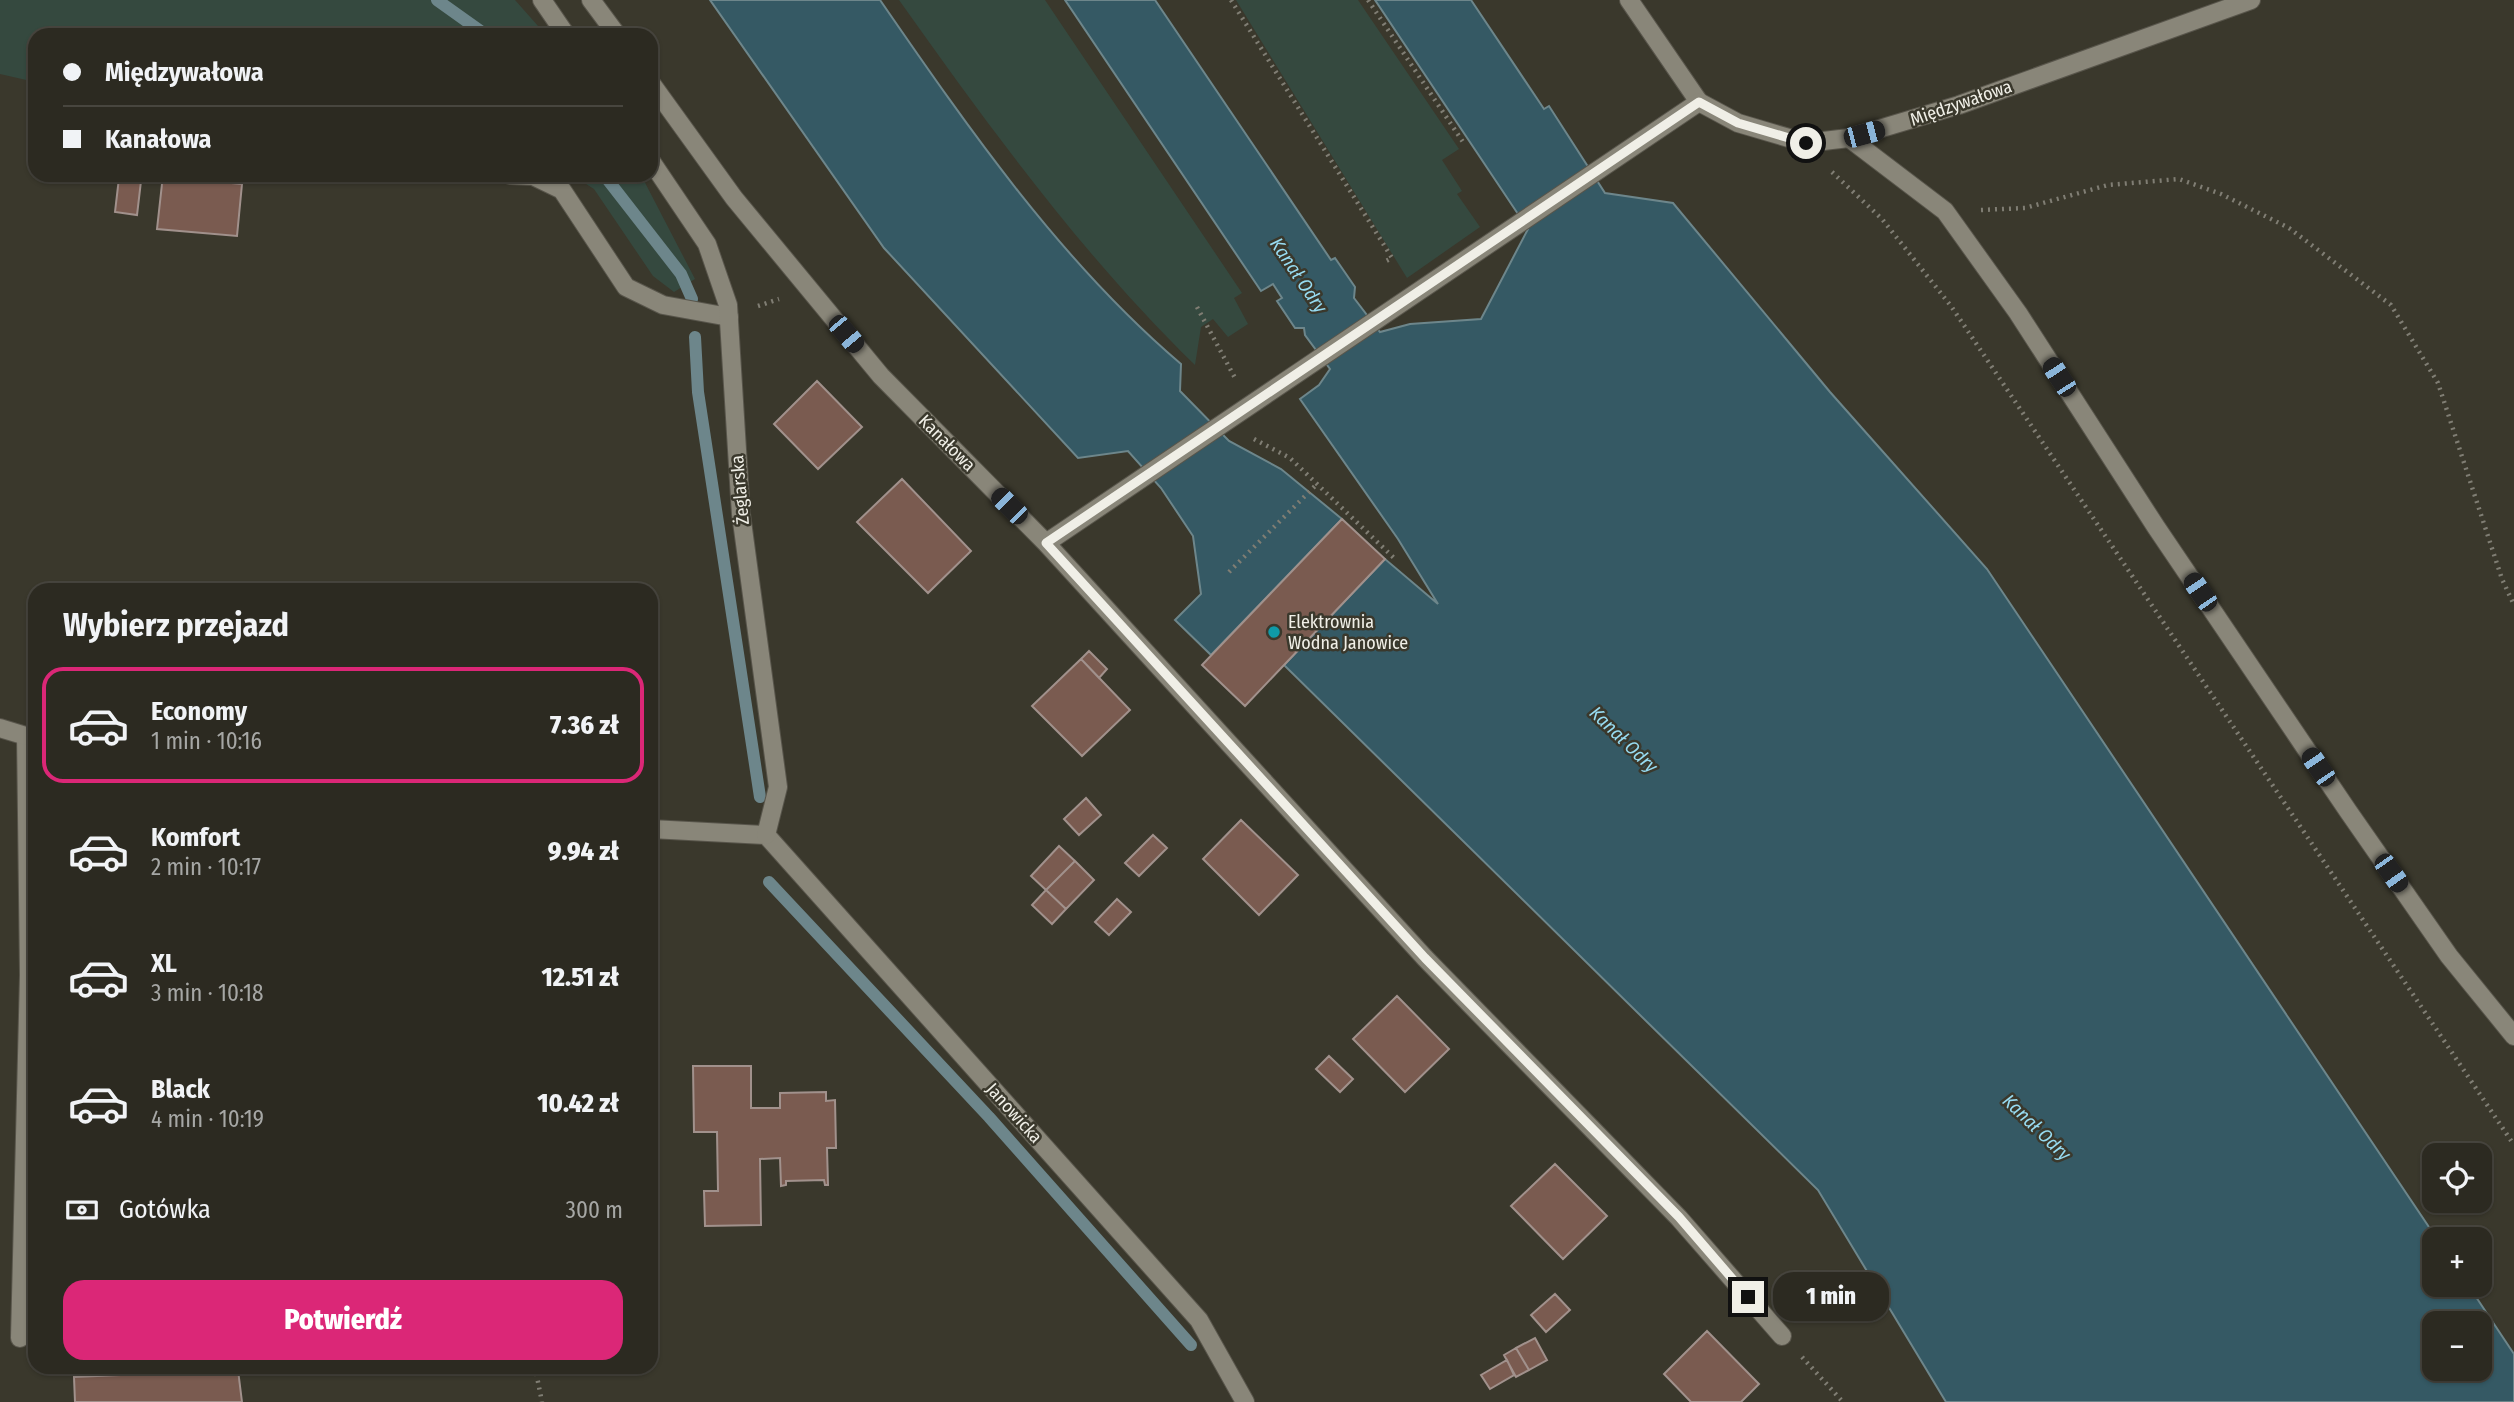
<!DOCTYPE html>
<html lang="pl">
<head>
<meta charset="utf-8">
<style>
	:root { --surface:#2c2a21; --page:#38362e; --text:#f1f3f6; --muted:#a6a7a5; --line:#48463f; --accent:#db2777 }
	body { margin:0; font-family:"Fira Sans Condensed",sans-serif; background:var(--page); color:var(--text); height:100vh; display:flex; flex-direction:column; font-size:26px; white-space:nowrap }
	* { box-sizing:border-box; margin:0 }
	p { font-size:23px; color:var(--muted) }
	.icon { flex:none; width:38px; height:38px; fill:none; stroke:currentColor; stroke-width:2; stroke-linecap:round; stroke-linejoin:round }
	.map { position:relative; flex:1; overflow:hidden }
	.panel { position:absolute; left:28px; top:583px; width:630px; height:791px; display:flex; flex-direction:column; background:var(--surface); border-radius:21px; box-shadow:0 2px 5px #0004,0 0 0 2px var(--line) }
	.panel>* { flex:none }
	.top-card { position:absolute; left:28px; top:28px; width:630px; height:154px; border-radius:21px; box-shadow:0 2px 5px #0004,0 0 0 2px var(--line); display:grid; align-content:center; height:154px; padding:0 35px; background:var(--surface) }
	.tools { position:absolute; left:2422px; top:1143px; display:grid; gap:14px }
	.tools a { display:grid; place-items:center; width:70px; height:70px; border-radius:14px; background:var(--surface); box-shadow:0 2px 5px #0004,0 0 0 2px var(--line); font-size:35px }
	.end { position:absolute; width:32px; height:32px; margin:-16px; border:9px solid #f0efe7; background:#111; box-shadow:0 0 0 4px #111 }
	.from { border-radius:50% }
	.bubble { position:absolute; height:49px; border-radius:21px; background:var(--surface); box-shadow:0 2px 5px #0004,0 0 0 2px var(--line); font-size:23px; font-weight:800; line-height:49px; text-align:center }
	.car { position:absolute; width:21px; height:42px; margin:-21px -10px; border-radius:9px; box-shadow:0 0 5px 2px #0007; background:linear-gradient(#222 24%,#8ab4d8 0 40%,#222 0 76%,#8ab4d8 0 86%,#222 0) }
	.top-card b { display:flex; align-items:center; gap:24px; height:66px; font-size:26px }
	.top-card b+b { border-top:2px solid var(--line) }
	.top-card i { width:18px; height:18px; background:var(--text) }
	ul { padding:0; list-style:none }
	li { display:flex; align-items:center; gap:21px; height:116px; margin:0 14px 10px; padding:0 21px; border:4px solid transparent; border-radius:21px }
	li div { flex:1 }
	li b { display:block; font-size:26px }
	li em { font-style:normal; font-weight:800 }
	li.on { border-color:var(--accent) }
	li>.icon { width:63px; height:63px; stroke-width:1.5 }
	h2 { padding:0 35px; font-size:32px; line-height:84px }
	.pay { display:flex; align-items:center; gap:18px; height:77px; padding:0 35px; font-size:26px }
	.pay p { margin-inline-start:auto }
	.button { display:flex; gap:14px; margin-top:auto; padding:14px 35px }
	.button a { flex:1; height:80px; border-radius:21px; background:var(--accent); color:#fff; font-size:28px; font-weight:800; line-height:80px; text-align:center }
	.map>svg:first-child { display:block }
	.green { fill:#35493f }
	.water { fill:#355964; stroke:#6d868b; stroke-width:2; fill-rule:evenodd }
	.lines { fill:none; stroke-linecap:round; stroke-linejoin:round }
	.stream { stroke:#6d868b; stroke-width:12 }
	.building { fill:#7a5b50; stroke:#a1918c; stroke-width:2 }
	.service-casing { stroke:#58554b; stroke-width:20 }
	.minor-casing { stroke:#58554b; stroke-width:20 }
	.path { stroke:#807e74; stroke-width:4.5; stroke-dasharray:2 5; stroke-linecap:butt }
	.service { stroke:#898679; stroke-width:18 }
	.minor { stroke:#898679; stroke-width:18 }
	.route { stroke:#f0efe7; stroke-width:9 }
	.culture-dot { fill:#0f9aa8; stroke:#3a382c; stroke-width:2.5 }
	.labels { text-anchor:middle; stroke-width:5; stroke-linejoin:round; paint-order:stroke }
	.street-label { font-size:18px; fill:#f0efe7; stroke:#3a382c }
	.poi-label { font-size:18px; fill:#f0efe7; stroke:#3a382c; text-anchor:start }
	.water-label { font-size:19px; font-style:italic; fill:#97dbf1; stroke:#3a382c }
</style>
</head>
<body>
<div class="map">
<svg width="2514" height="1402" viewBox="0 0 2514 1402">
	<rect width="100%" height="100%" fill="#3a382c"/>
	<!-- green -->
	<path class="green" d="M0 0H515L546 35H35V82L0 74Z
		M899 0H1045L1242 293 1234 298 1248 324 1228 337 1213 319 1201 327 1195 365C1082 255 990 128 899 0Z
		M1236 0H1358L1459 149 1442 160 1462 191 1457 194 1480 227 1407 278Z
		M572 175H641L695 279 674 292 653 276 594 189Z"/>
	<!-- water -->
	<path class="water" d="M710 0H880C969 129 1061 262 1181 364L1180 391 1229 441 1281 469 1342 519 1211 655 1175 620 1201 594 1193 536 1161 488 1128 451 1078 458 884 248Z
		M1065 0H1155L1331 260 1335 258 1355 287 1354 298 1380 332 1410 324 1481 319 1528 229 1375 0H1471L1544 109 1549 106 1605 193 1673 203 1830 392 1987 569 2437 1239H2434V1284L2468 1285 2514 1354V1402H1946L1818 1190 1284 665 1385 559 1438 604 1398 539 1300 399 1319 385 1330 369 1305 335 1304 328H1295L1277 301 1282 298 1273 284 1261 291ZM2434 1323H2480V1368H2434Z"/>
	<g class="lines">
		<!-- stream -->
		<path class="stream" d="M437 0 486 35
			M604 175 681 274 692 299
			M695 337 698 392 760 797
			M769 882 989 1117 1191 1345"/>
	</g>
	<!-- building -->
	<path class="building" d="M163 175H189V179L242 184 237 236 157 229Z
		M119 178 141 181 137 215 115 212Z
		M817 381 862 427 818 469 774 424Z
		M902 479 971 551 928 593 857 522Z
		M1342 519 1385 559 1245 706 1202 665Z
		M1089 651 1107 669 1099 678 1081 659Z
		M1081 659 1130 710 1082 756 1032 706Z
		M1086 798 1101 815 1079 835 1064 819Z
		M1241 820 1298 875 1259 915 1203 859Z
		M1153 835 1167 848 1139 876 1125 863Z
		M1059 846 1075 861 1046 890 1031 876Z
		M1075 861 1094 880 1066 909 1046 890Z
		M1046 890 1066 909 1052 924 1032 905Z
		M1117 899 1131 912 1109 935 1095 922Z
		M1397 996 1449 1049 1405 1092 1353 1039Z
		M1329 1056 1353 1079 1340 1092 1316 1069Z
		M693 1066H751V1108H780V1093L826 1092V1101L835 1100 836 1148H827L828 1185H825L824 1180 786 1181V1185L781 1186 780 1158 760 1159 761 1225 705 1226 704 1191H718L717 1132H694Z
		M1555 1164 1607 1216 1563 1259 1511 1206Z
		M1555 1294 1570 1310 1546 1332 1531 1315Z
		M1707 1331 1759 1384 1741 1402H1691L1664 1374Z
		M1535 1338 1547 1360 1529 1370 1516 1348Z
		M1516 1348 1529 1370 1516 1377 1504 1355Z
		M1507 1360 1514 1375 1490 1389 1481 1375Z
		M238 1370 242 1402H75L74 1377Z"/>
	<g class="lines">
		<defs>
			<path id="service" d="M1629 0 1699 102
				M1849 138 1945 211 2018 313 2156 527 2348 811 2449 956 2514 1036
				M510 175 533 176 562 190 626 287 663 305 729 317
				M651 829 766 835 1199 1320 1245 1402
				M20 1338 29 975 26 736 35 738"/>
			<path id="minor" d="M542 0 566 35
				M591 0 617 35
				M651 83 734 198 881 376 1046 543 1425 958 1679 1218 1782 1336
				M651 161 707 244 728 305 741 514 778 787 766 835
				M1046 543 1699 102 1738 123 1806 143 1849 138 1959 105 2251 0
				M0 728 26 736"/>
		</defs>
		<!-- service casing -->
		<use href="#service" class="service-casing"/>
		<!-- minor casing -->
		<use href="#minor" class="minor-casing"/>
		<!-- path -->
		<path class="path" d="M1231 0 1392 258 1384 262
			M1368 0 1463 142
			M1832 172 1882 219 1951 306 2514 1145
			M1981 210 2025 208 2108 185 2179 179 2221 194 2289 228 2391 305 2438 383 2502 579 2514 605
			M758 306 779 299
			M1197 307 1235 378
			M1254 439 1290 458 1394 558
			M1229 572 1317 484
			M1802 1357 1843 1402
			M535 1367 542 1402"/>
		<!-- service -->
		<use href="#service" class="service"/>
		<!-- minor -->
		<use href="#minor" class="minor"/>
	</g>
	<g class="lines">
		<!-- route -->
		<path class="route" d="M1748 1297 1679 1217 1425 958 1046 543 1699 102 1738 123 1806 143"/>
	</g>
	<!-- markers -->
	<circle class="culture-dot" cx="1274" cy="632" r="7"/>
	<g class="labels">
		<!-- street labels -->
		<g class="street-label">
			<text transform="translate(1961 103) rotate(-19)" y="6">Międzywałowa</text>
			<text transform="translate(947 443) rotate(45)" y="6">Kanałowa</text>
			<text transform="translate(740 490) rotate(-95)" y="6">Żeglarska</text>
			<text transform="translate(1014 1113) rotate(48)" y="6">Janowicka</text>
		</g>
		<!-- poi labels -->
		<g class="poi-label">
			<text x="1288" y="628">Elektrownia<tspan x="1288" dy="21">Wodna Janowice</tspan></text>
		</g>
		<!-- water labels -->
		<g class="water-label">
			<text transform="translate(1299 275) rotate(56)" y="7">Kanał Odry</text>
			<text transform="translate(1624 739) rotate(44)" y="7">Kanał Odry</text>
			<text transform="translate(2037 1127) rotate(44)" y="7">Kanał Odry</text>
		</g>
	</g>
</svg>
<div class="tools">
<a><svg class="icon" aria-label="locate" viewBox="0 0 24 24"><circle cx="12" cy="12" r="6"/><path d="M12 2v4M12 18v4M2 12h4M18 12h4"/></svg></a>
<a>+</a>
<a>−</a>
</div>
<i class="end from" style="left:1806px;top:143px"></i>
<i class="end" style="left:1748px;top:1297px"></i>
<div class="bubble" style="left:1773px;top:1272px;width:116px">1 min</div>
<i class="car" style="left:1864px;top:134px;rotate:75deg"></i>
<i class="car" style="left:846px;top:334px;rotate:140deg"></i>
<i class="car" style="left:2059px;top:377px;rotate:327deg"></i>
<i class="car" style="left:1009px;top:506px;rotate:315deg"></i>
<i class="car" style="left:2200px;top:592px;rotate:326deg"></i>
<i class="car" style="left:2318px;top:767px;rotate:326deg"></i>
<i class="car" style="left:2391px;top:873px;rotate:145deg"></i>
<div class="top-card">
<b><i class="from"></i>Międzywałowa</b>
<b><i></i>Kanałowa</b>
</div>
<section class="panel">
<h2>Wybierz przejazd</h2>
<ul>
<li class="on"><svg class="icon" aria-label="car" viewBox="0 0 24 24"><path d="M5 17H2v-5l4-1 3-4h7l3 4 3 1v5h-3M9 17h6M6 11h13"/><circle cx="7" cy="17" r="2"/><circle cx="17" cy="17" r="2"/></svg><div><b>Economy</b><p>1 min · 10:16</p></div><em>7.36 zł</em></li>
<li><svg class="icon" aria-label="car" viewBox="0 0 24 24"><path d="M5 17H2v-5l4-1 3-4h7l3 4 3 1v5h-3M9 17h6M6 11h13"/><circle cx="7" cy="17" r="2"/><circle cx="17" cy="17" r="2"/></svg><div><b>Komfort</b><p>2 min · 10:17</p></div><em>9.94 zł</em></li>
<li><svg class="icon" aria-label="car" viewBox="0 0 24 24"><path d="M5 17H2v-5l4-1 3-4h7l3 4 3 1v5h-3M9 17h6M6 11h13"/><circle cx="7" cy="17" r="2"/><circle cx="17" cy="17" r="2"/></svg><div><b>XL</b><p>3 min · 10:18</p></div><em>12.51 zł</em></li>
<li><svg class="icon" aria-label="car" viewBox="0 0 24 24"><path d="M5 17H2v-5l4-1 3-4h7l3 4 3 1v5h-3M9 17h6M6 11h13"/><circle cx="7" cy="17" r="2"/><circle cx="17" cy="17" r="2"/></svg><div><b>Black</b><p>4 min · 10:19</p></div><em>10.42 zł</em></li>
</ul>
<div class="pay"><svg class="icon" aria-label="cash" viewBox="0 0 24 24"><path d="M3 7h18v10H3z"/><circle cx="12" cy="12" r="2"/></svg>Gotówka<p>300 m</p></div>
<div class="button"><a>Potwierdź</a></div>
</section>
</div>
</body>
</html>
